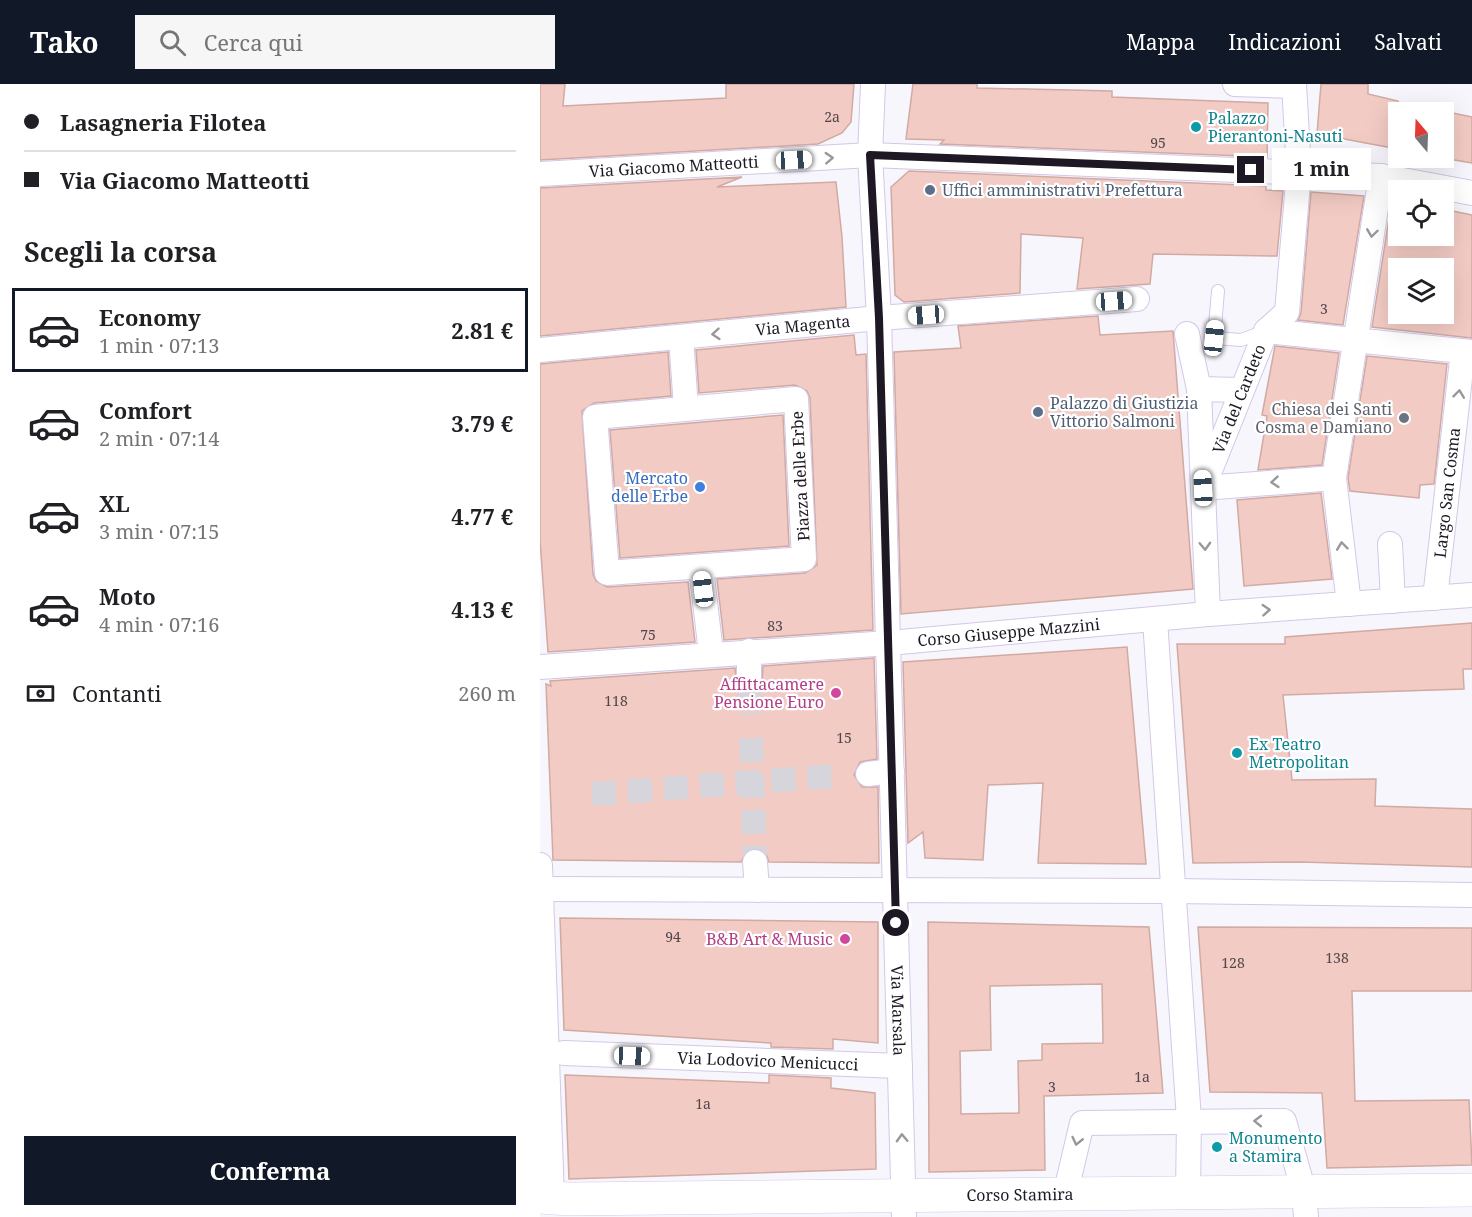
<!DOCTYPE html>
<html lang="it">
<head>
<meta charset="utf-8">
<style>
	:root { --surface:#fff; --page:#f6f6f6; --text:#202124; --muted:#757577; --line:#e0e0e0; --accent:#111827 }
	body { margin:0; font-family:"Noto Serif",serif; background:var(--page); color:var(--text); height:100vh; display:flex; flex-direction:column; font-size:22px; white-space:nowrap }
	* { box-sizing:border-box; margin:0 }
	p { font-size:20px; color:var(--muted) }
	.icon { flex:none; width:33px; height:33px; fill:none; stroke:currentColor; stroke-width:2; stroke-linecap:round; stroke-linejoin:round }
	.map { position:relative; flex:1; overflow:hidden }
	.side { display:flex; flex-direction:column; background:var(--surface); width:540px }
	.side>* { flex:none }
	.top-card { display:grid; align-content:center; height:132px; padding:0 24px; background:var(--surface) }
	.needle { width:39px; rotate:341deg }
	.buttons { position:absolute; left:848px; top:18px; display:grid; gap:12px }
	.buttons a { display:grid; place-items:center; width:66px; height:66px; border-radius:0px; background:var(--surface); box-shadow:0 6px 24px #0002; font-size:30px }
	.end { position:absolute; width:27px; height:27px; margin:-14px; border:8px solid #1d1823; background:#fff; box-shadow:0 0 0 3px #fff }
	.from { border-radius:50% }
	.bubble { position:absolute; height:42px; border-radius:0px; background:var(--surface); box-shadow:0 6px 24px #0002; font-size:20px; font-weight:700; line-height:42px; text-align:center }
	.car { position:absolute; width:18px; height:36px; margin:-18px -9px; border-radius:8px; box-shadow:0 0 4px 2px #0007; background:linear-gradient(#fff 24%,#345 0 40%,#fff 0 76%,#345 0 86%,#fff 0) }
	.top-card b { display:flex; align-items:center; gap:21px; height:57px; font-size:22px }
	.top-card b+b { border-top:2px solid var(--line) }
	.top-card i { width:15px; height:15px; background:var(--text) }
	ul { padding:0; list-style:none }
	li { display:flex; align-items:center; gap:18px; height:84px; margin:0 12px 9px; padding:0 12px; border:3px solid transparent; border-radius:0px }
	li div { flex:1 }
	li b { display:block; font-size:22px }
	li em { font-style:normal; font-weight:700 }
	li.active { border-color:var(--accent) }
	li>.icon { width:54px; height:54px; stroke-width:1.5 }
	h2 { padding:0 24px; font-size:27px; line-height:72px }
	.pay { display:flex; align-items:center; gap:15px; height:66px; padding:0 24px; font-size:22px }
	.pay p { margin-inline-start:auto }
	.action { display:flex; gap:12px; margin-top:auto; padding:12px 24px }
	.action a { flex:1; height:69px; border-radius:0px; background:var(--accent); color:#fff; font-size:24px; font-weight:700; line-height:69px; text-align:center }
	header { display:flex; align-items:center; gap:36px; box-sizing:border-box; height:84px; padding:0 30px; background:var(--accent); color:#fff }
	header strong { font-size:28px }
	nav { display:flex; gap:33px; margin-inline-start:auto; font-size:21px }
	.search { width:420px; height:54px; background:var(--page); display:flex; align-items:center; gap:15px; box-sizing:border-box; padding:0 21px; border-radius:0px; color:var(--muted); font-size:22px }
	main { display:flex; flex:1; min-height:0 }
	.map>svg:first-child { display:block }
	.building { fill:#f2cbc4; stroke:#d0aaa3; stroke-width:1.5; fill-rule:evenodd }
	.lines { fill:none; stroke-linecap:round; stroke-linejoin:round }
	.street-tunnel { stroke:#d7d5dc; stroke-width:24; stroke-dasharray:24 12; stroke-linecap:butt }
	.lane-casing { stroke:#d4c7e7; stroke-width:14 }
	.street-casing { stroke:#d4c7e7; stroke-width:26 }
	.secondary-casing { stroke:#d4c7e7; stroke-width:34 }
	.lane { stroke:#fff; stroke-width:12 }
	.street { stroke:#fff; stroke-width:24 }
	.secondary { stroke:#fff; stroke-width:33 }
	.oneway { stroke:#99979c }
	.route { stroke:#1d1823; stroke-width:8 }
	.culture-dot { fill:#0f9aa8; stroke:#fff; stroke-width:2 }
	.service-dot { fill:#5c6f8a; stroke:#fff; stroke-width:2 }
	.worship-dot { fill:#6b7280; stroke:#fff; stroke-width:2 }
	.shop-dot { fill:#3f7fe0; stroke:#fff; stroke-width:2 }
	.hotel-dot { fill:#d1479c; stroke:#fff; stroke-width:2 }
	.labels { text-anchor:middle; stroke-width:4.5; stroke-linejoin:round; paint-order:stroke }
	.number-label { font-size:14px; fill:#52454b }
	.culture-label { font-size:16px; fill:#0d838f; stroke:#fff; text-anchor:start }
	.street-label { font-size:16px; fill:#1d1823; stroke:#fff }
	.service-label { font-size:16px; fill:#4e5e75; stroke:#fff; text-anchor:start }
	.worship-label { font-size:16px; fill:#5b616d; stroke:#fff; text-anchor:end }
	.shop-label { font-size:16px; fill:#366cbe; stroke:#fff; text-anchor:end }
	.hotel-label { font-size:16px; fill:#b23c85; stroke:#fff; text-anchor:end }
</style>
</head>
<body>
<header>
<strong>Tako</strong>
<div class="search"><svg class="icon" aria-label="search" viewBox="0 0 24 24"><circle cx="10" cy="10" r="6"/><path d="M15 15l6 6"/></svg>Cerca qui</div>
<nav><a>Mappa</a><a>Indicazioni</a><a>Salvati</a></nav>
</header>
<main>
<section class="side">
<div class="top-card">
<b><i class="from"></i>Lasagneria Filotea</b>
<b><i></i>Via Giacomo Matteotti</b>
</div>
<h2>Scegli la corsa</h2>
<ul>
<li class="active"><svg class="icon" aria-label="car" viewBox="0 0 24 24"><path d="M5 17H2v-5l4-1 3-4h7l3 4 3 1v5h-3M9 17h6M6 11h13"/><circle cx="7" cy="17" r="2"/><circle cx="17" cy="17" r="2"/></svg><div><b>Economy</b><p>1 min · 07:13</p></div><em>2.81 €</em></li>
<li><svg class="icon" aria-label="car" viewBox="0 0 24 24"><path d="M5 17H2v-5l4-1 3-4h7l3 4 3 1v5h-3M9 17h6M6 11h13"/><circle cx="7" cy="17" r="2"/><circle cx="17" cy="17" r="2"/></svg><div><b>Comfort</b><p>2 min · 07:14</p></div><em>3.79 €</em></li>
<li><svg class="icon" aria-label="car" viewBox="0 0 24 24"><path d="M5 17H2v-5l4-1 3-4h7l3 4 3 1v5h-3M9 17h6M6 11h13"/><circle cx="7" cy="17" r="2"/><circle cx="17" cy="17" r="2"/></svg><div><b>XL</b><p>3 min · 07:15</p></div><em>4.77 €</em></li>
<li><svg class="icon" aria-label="car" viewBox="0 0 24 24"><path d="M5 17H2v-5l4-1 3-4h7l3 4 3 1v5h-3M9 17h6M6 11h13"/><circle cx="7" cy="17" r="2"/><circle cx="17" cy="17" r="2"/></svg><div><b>Moto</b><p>4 min · 07:16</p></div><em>4.13 €</em></li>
</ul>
<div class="pay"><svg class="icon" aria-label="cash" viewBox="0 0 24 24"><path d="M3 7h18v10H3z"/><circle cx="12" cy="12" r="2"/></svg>Contanti<p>260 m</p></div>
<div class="action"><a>Conferma</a></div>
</section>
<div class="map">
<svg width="932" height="1133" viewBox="0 0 932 1133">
	<rect width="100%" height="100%" fill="#f8f6fd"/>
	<!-- building -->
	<path class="building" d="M0 0H25L23 22 186 14V0H314L311 38 302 49 278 60 0 76Z
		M373 0H437V4L572 7V13L728 19 727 73 400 60 404 56 366 55Z
		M781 0H828V10L858 17V65L777 50Z
		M903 27 932 33V79L903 74Z
		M369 87 726 102V106L743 107 737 172 613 170 610 200 537 205 543 154 481 150 480 209 364 218 355 211 351 103Z
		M202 93 177 103 296 98 302 153 306 223 0 252V104Z
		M771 108 824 112 803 241 758 236 761 229Z
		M852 115 858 116V152H903V125L932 131V254L832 243ZM858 176 903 184V230H858Z
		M558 232 560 251 633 247 653 505 361 530 354 268 421 264 418 242Z
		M314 251 316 271 326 270 333 546 184 556 177 495 265 489 277 481 270 314 267 307 255 301 159 309 156 266Z
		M735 262 799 269 782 381 718 386 727 332 722 331Z
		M128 268 131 312 54 319 42 327 53 490 56 497 67 503 148 498 155 558 8 568 0 456V280Z
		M827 272 907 280 894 400 880 401 879 414 810 407 808 394Z
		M243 331 249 462 80 474 70 346Z
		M781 409 792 495 704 502 697 416Z
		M932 539V585H923L924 605 743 611 752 696 836 695 835 722 932 725V783L760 778 653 779 637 560H745V553Z
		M587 563 606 780 498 779 503 699 448 701 443 776 385 774 383 748 368 759 363 578Z
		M334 574 337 675 320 678 314 691 322 703H338L339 779 229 778 226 770 215 764 207 767 201 778 13 776 6 600 11 602 10 597 195 584 197 601 210 607 222 600 223 582Z
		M20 834 338 838V959L293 955V965L231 963V959L24 946Z
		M388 838 609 843 623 1009 504 1012 505 1086 389 1088ZM562 900 563 959 502 960V976L478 977 479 1029 421 1030 420 967 451 966 450 902Z
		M658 843 932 844V907H812L815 1017 929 1016 932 1081 787 1084 782 1009 670 1008Z
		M25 991 229 999V991L291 994V1004L335 1009 336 1085 29 1095Z"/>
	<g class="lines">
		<!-- street-tunnel -->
		<path class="street-tunnel" d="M209 593 211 631
			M211 654 215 778
			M52 710 293 692"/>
		<defs>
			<path id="lane" d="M678 207 674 254 701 256 726 247"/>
			<g id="street">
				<path id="s1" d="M333 0 330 71 339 234 364 1133"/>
				<path d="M695 0 754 2"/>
				<path id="s2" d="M0 90 330 71 841 92 932 109"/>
				<path d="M726 247 932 268"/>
				<path d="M647 250 659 305"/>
				<path d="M141 253 146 324"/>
				<path id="s3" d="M0 266 339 234 597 215"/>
				<path d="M256 315 264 475 67 489 55 333Z"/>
				<path id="s4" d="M663 404 726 247 747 228 759 87 754 0"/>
				<path d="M663 404 794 394"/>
				<path d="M850 460 853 517"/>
				<path d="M161 484 171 569"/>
				<path id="s5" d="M895 514 923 267"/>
				<path d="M809 520 794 394 841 92"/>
				<path d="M668 530 659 305 700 306"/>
				<path d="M615 536 649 1036 648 1110"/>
				<path d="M209 567V593"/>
				<path id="s6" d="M0 583 349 559 668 530 932 511"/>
				<path d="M328 690 352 687"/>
				<path d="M215 778 217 806"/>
				<path d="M0 781 12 1114"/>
				<path d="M0 805 632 807 932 811"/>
				<path id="s7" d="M24 969 360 982"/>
				<path d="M525 1111 542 1039 744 1037 764 1108 766 1133"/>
			</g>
			<g id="secondary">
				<path id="s8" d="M0 1113 28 1115 932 1106"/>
			</g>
		</defs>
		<!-- lane casing -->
		<use href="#lane" class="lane-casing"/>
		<!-- street casing -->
		<use href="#street" class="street-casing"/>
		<!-- secondary casing -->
		<use href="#secondary" class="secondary-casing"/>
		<!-- lane -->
		<use href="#lane" class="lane"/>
		<!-- street -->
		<use href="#street" class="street"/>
		<!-- secondary -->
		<use href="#secondary" class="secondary"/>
	</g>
	<!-- one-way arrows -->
	<defs><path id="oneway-chevron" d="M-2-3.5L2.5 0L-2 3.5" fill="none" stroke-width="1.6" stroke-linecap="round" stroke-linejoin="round" transform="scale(1.5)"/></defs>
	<g class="oneway">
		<use href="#oneway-chevron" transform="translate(289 74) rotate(-3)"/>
		<use href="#oneway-chevron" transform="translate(832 149) rotate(98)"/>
		<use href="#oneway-chevron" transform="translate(176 250) rotate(175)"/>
		<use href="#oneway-chevron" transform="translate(919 310) rotate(-83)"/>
		<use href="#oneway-chevron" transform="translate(735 398) rotate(175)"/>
		<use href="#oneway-chevron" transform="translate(665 462) rotate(88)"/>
		<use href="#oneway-chevron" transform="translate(802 462) rotate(-97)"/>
		<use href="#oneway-chevron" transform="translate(726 526) rotate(-4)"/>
		<use href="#oneway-chevron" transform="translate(718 1037) rotate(-179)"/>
		<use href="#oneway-chevron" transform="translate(362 1054) rotate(-92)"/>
		<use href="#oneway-chevron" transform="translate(537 1057) rotate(103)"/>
	</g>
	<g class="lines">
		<!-- route -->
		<path class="route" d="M356 839 339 234 330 71 711 86"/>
	</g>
	<!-- markers -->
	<g class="culture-dot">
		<circle cx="656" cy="43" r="6"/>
		<circle cx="697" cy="669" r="6"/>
		<circle cx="677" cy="1063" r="6"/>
	</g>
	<g class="service-dot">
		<circle cx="390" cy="106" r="6"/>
		<circle cx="498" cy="328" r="6"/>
	</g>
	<circle class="worship-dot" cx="864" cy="334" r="6"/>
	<circle class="shop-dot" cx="160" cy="403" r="6"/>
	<g class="hotel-dot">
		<circle cx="296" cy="609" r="6"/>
		<circle cx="305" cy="855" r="6"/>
	</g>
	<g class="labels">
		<!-- number labels -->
		<g class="number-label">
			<text x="292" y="38">2a</text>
			<text x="618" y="64">95</text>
			<text x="784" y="230">3</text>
			<text x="235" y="547">83</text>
			<text x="108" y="556">75</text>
			<text x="76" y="622">118</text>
			<text x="304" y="659">15</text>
			<text x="133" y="858">94</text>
			<text x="797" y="879">138</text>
			<text x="693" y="884">128</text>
			<text x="602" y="998">1a</text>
			<text x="512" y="1008">3</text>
			<text x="163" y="1025">1a</text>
		</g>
		<!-- culture labels -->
		<g class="culture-label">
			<text x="668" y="40">Palazzo<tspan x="668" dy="18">Pierantoni-Nasuti</tspan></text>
			<text x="709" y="666">Ex Teatro<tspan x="709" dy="18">Metropolitan</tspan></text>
			<text x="689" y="1060">Monumento<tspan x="689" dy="18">a Stamira</tspan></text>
		</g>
		<!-- street labels -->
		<g class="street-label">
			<text dy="6" stroke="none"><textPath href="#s2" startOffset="134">Via Giacomo Matteotti</textPath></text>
			<text dy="6" stroke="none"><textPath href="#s3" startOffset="264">Via Magenta</textPath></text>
			<text dy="6" stroke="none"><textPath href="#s4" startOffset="96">Via del Cardeto</textPath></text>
			<text transform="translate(260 392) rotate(-93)" y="6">Piazza delle Erbe</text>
			<text dy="6" stroke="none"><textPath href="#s5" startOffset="106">Largo San Cosma</textPath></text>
			<text dy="6" stroke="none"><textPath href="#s6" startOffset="470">Corso Giuseppe Mazzini</textPath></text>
			<text dy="6" stroke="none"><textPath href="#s1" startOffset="927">Via Marsala</textPath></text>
			<text dy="6" stroke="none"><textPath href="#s7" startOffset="204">Via Lodovico Menicucci</textPath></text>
			<text dy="6" stroke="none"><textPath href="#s8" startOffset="480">Corso Stamira</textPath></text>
		</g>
		<!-- service labels -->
		<g class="service-label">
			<text x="402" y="112">Uffici amministrativi Prefettura</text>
			<text x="510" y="325">Palazzo di Giustizia<tspan x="510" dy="18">Vittorio Salmoni</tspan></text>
		</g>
		<!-- worship labels -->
		<g class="worship-label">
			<text x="852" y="331">Chiesa dei Santi<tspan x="852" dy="18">Cosma e Damiano</tspan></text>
		</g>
		<!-- shop labels -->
		<g class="shop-label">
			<text x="148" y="400">Mercato<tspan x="148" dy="18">delle Erbe</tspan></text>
		</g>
		<!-- hotel labels -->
		<g class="hotel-label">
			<text x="284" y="606">Affittacamere<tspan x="284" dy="18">Pensione Euro</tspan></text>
			<text x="293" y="861">B&amp;B Art &amp; Music</text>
		</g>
	</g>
</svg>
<div class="buttons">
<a><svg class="needle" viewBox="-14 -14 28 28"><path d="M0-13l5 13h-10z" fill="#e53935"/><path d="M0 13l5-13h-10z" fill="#757577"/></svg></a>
<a><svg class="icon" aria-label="locate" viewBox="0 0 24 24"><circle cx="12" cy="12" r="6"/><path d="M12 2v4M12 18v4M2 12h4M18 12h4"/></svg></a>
<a><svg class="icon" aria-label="layers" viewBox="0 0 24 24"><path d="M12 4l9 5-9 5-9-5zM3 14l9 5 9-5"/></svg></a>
</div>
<i class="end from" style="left:356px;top:839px"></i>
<i class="end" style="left:711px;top:86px"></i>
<div class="bubble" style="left:732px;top:64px;width:99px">1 min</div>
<i class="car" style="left:254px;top:76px;rotate:87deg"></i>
<i class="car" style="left:574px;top:217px;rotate:86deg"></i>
<i class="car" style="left:386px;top:231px;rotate:266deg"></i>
<i class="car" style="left:674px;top:254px;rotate:6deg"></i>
<i class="car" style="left:663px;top:404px;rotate:357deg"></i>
<i class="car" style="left:163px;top:505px;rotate:353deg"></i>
<i class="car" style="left:92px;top:972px;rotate:92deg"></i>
</div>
</main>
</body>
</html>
